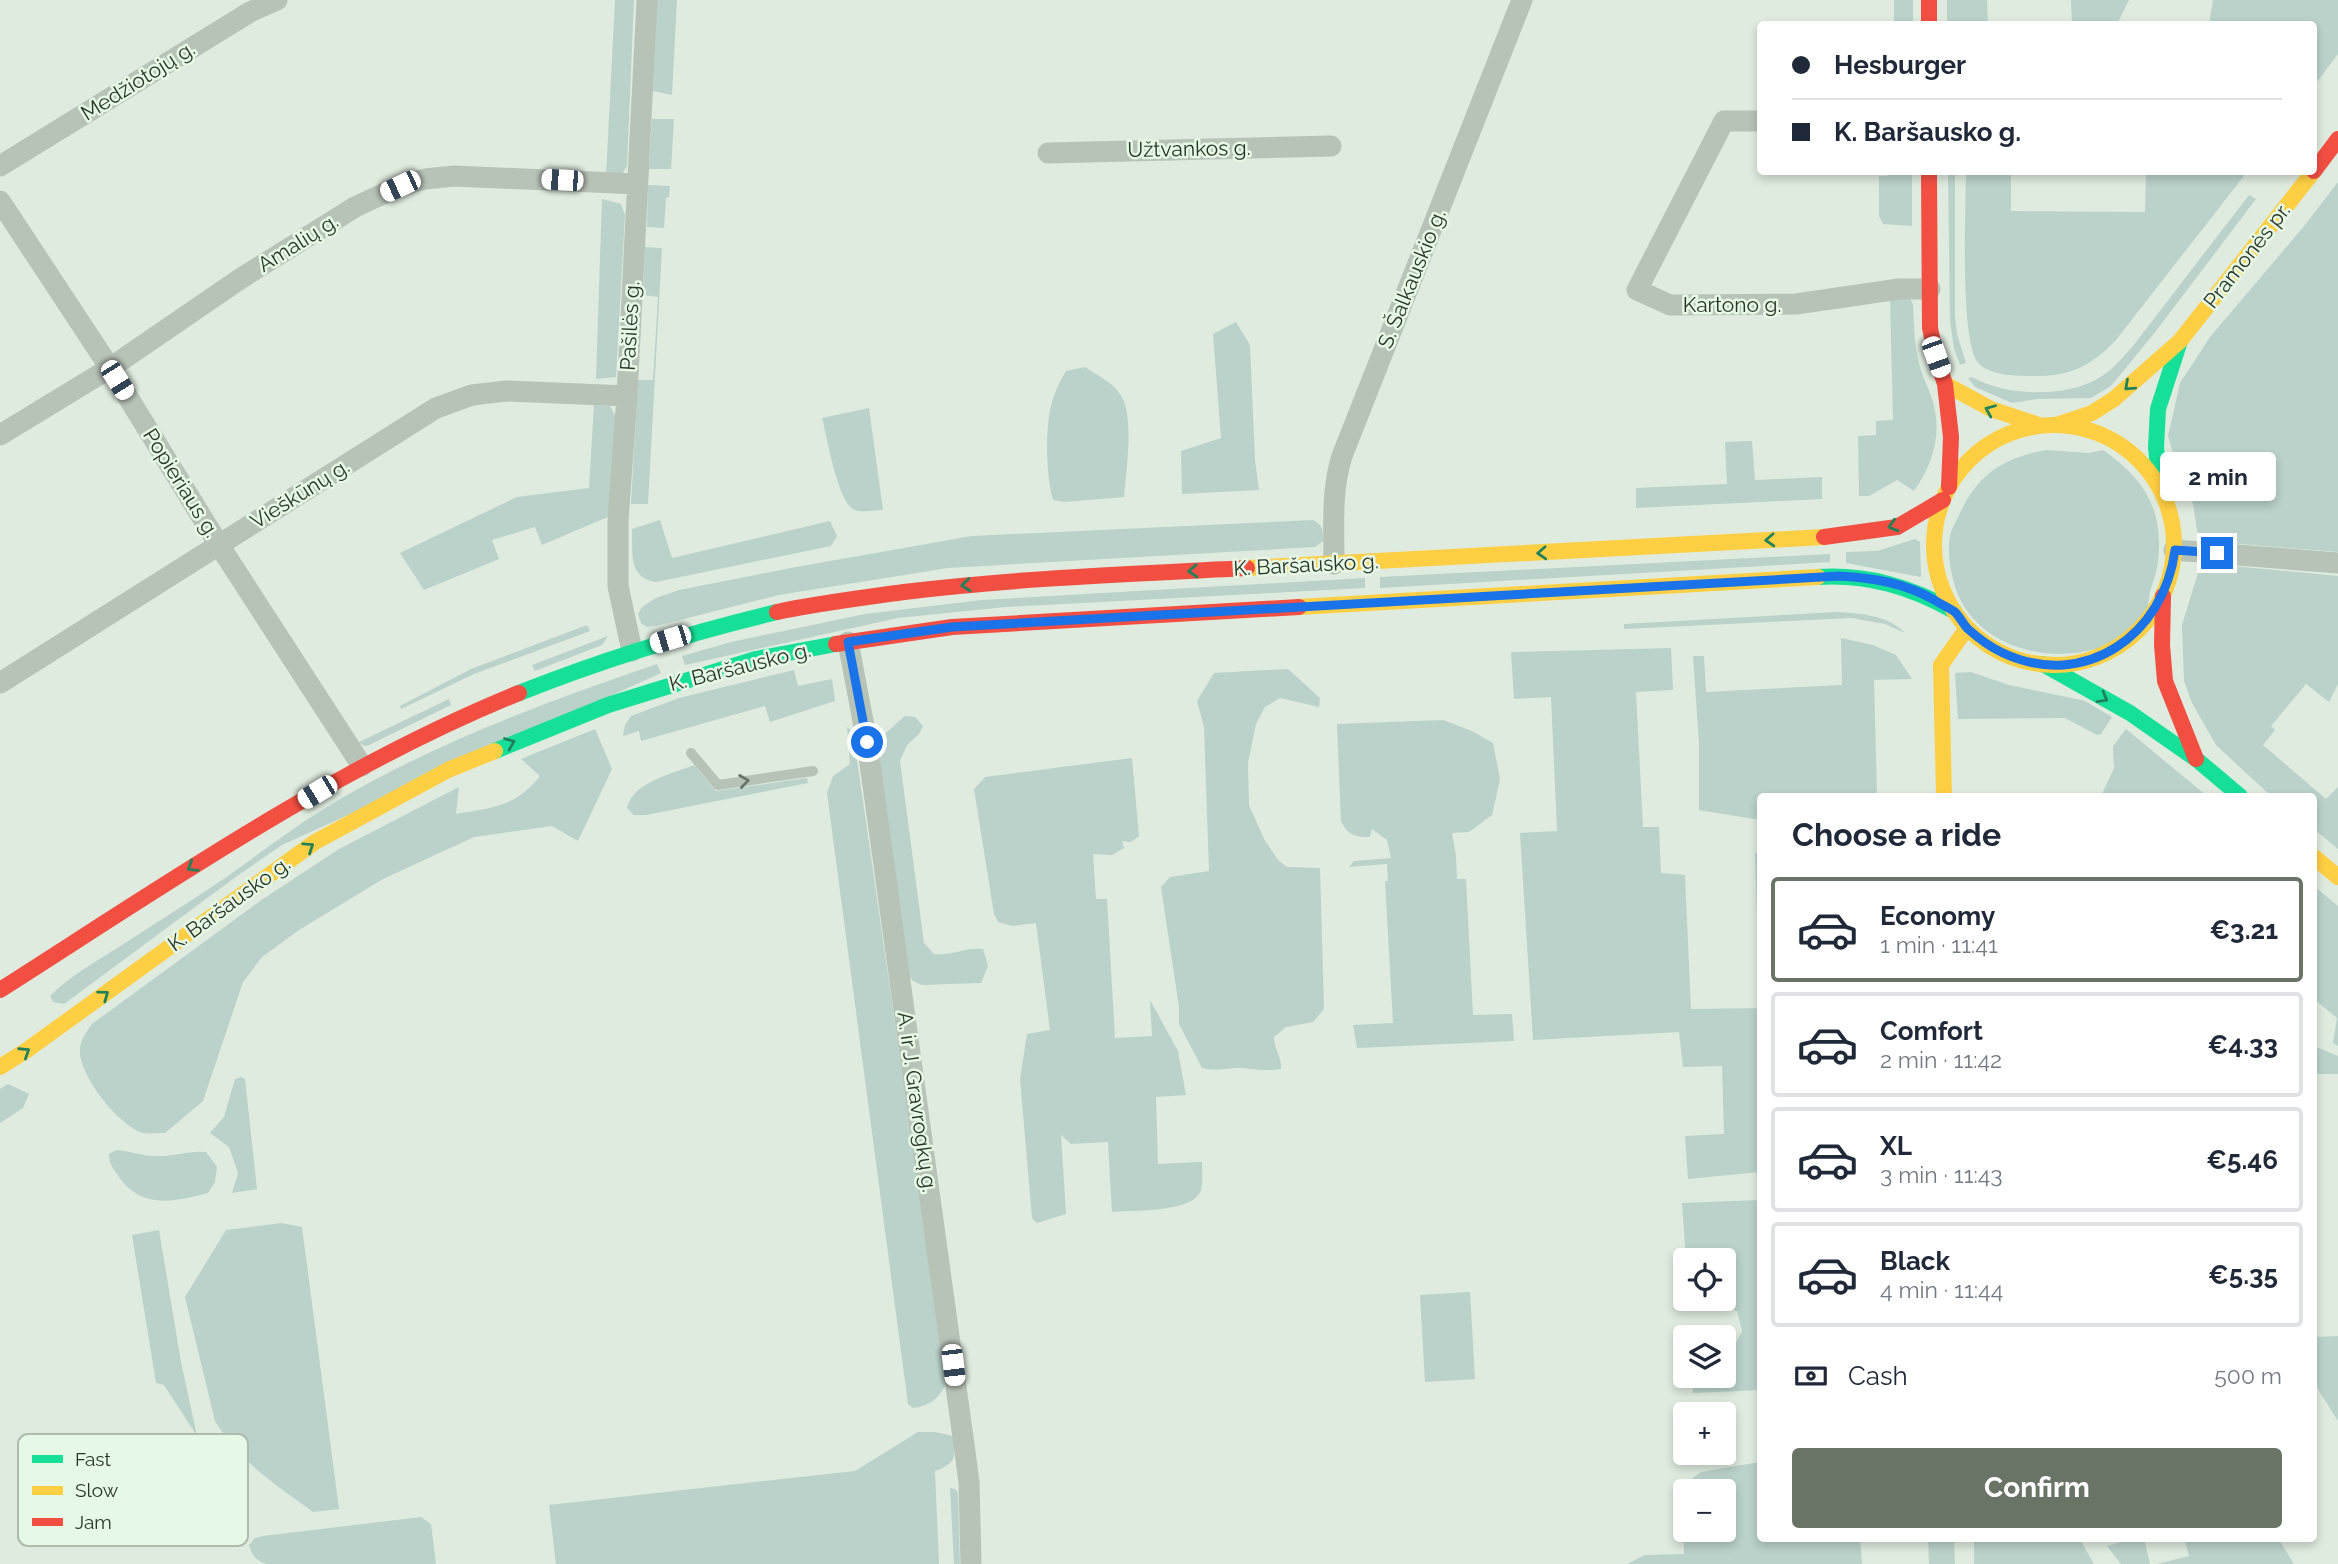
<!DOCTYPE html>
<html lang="en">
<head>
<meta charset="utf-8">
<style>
	:root { --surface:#fff; --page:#f6f6f7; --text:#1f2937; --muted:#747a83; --line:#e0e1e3; --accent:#697467 }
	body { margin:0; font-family:Raleway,sans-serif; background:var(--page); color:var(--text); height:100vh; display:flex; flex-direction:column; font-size:26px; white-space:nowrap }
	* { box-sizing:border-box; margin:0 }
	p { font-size:23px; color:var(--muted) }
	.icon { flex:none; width:38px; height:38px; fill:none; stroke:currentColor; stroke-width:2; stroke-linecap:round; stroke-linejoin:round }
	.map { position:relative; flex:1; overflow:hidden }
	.side { position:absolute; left:1757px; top:793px; width:560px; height:749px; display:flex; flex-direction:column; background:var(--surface); border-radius:7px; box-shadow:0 4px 10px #0003 }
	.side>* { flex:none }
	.top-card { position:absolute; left:1757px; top:21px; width:560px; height:154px; border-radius:7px; box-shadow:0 4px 10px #0003; display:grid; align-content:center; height:154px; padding:0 35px; background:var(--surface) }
	.tools { position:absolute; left:1673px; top:1248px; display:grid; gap:14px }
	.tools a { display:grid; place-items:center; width:63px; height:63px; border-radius:7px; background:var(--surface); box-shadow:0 4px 10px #0003; font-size:35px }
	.end { position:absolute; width:32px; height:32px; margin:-16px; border:9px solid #1a73e8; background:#fff; box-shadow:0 0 0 4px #fff }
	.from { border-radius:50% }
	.bubble { position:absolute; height:49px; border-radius:7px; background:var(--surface); box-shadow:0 4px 10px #0003; font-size:23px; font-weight:700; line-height:49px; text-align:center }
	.car { position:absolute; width:21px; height:42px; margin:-21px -10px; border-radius:9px; box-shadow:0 0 5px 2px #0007; background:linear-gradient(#fff 24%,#345 0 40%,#fff 0 76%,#345 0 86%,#fff 0) }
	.top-card b { display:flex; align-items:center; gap:24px; height:66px; font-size:26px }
	.top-card b+b { border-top:2px solid var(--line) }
	.top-card i { width:18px; height:18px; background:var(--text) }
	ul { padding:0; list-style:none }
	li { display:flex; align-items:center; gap:21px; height:105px; margin:0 14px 10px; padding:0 21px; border:4px solid var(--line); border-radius:7px }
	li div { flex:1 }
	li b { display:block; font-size:26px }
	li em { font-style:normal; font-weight:700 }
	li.selected { border-color:var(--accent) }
	li>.icon { width:63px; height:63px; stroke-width:1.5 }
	h2 { padding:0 35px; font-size:32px; line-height:84px }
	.pay { display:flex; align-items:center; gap:18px; height:77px; padding:0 35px; font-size:26px }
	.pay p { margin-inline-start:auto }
	.action { display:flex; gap:14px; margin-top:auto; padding:14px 35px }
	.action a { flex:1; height:80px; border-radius:7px; background:var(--accent); color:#fff; font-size:28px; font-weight:700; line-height:80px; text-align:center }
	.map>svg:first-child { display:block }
	.green { fill:#bad2ca; fill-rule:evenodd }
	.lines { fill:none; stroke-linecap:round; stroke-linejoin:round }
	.lane { stroke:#b8c3b8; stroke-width:10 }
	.street { stroke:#b8c3b8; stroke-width:21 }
	.fast { stroke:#16e098; stroke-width:16 }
	.slow { stroke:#ffcf43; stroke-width:16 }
	.jam { stroke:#f24e42; stroke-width:16 }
	.oneway { stroke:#20815a }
	.oneway2 { stroke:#697468 }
	.route { stroke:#1a73e8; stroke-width:9 }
	.labels { text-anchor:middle; stroke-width:5; stroke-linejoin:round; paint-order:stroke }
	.street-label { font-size:21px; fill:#293427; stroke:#e6f8e6 }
	.key { fill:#e6f8e6; stroke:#adbdad; stroke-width:2 }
	.key-label { font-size:19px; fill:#293427 }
</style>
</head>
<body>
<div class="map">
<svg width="2338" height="1564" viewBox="0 0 2338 1564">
	<rect width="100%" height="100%" fill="#dfebdf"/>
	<!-- green -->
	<path class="green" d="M615 0H634L627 166 622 174 606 176Z
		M657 0H677L672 95 653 91Z
		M1894 0H1913V24H1894Z
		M1947 0H1987L1988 24H1947Z
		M2071 0H2129L2117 24H2072Z
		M2213 0H2338V54L2314 86V24H2209Z
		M652 119H674L671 169H649Z
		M1888 172H1912V226L1883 224 1879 216V176H1887Z
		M1948 172H1955V317L1957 334 1966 363 1960 365 1954 349 1950 321Z
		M1966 172H2011V211L2145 212 2146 172H2247L2116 340C2090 367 2069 377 2031 376 2015 376 1991 375 1979 364 1959 344 1966 205 1966 172Z
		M2338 182V552L2203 541 2198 536 2193 504 2179 474 2168 436 2180 383 2210 337 2305 225Z
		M648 185 670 186 669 197 666 198 664 228 647 227Z
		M2249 195 2256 199 2156 331 2111 386 2091 398 2037 399 2012 403 1975 387 1968 378 1972 377C2004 396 2064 398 2097 379 2112 371 2122 358 2133 346Z
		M602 199 621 204 625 215 616 377 596 379Z
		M645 247 662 248 648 504H631L638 380H653L658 297 643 295Z
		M1890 299H1910L1913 304C1914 322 1914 341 1918 358 1920 372 1928 386 1932 399 1943 432 1933 464 1914 491L1897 480 1869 496H1859L1858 436 1876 435V421L1893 420Z
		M1236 322 1250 345 1255 460 1259 490 1182 494 1181 451 1221 438 1213 334Z
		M1085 367C1097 375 1112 382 1120 394 1135 414 1126 472 1124 497L1064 502 1053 500C1046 476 1045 431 1051 406 1054 393 1059 383 1066 371Z
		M594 405 610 406 616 417 610 516 542 545 535 527 492 540 499 559 424 590 400 553 517 497 589 488Z
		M869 408 883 510C874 510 863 513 855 510 838 504 827 437 822 418Z
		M1752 441 1755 480 1822 477V499L1636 508V488L1727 484 1725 442Z
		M2046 450 2089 453 2103 450C2144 479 2164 509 2158 561 2157 573 2153 581 2150 592 2148 599 2149 611 2145 618 2140 628 2127 636 2117 641 2058 670 1969 650 1953 579 1949 563 1947 548 1951 532 1953 525 1958 519 1960 513 1979 473 2004 458 2046 450Z
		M660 520 672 558 830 521 837 536 831 546 656 582C627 578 633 551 632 529Z
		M1313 520C1323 525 1323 530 1323 541L1315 547 948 568 779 595 656 626 647 627 641 623 638 614 642 607 656 598 679 590 796 567 972 536Z
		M1915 539 1920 542 1921 577 1846 563V552L1877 551Z
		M1830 554V562L1380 588V577Z
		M2201 563 2338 576V684L2329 702 2306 684 2271 726 2275 730 2263 745 2326 799 2338 787V849L2314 829V796H2271L2216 745 2192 703 2184 681 2182 625Z
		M1365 578V588L1006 607 898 618 685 665 682 656 731 642 865 614 982 600Z
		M1836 612C1859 613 1888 615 1905 633L1885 624 1852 618 1624 629V624Z
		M587 625 590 631 474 674 401 709 400 706 471 669Z
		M608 636 602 645 535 671 532 665Z
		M1841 638 1873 645 1896 655 1912 679 1874 680 1877 796H1760V820L1699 810V744L1693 656H1704L1706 692 1842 685Z
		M1671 648 1673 690 1636 692 1643 827H1659L1661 873 1685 875 1691 1009 1760 1008 1755 854 1760 849V1172L1688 1179 1685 1136 1724 1134 1722 1066 1683 1067 1679 1032 1533 1040 1520 833 1557 831 1551 697 1514 699 1511 652Z
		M657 664 661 673 282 845 237 876 64 1004 53 1002 50 996C70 976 95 962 119 947 147 929 176 910 204 892 249 863 289 829 335 802 437 742 546 702 657 664Z
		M1288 669 1320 698 1319 707 1280 698 1265 707 1256 724 1248 763 1249 805 1264 839 1278 860 1287 867 1320 868 1324 1009 1313 1022 1286 1027 1274 1037C1274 1049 1282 1057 1281 1069 1263 1072 1253 1068 1236 1068 1223 1069 1214 1071 1202 1068L1179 1024V1007L1161 887 1170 877 1209 871 1204 727 1197 701 1214 673Z
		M794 670 798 686 832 679 835 701 770 722 765 706 641 741 639 731 623 736 625 725 631 716 679 698Z
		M1971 672 2009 685 2085 701 2112 717 2101 734 2097 735 2065 718 1958 719 1955 673Z
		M449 699 451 705 369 745 364 746 359 742Z
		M905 716 915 717 923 726 919 734 907 745 900 761 924 943 934 954C952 956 966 947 983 949L988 966 981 983 922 985 913 981 906 972 877 750 880 738Z
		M1443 720 1472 731 1493 743 1500 779 1492 815 1469 832 1452 833 1456 856 1457 879H1466L1473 1015 1512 1014 1514 1041 1357 1048 1353 1025 1393 1023 1385 881H1388L1387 864 1349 867 1354 861 1391 858 1387 840 1372 829 1370 837C1355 837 1348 835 1341 821L1337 724Z
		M847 727 851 730 854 739 947 1383C939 1398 930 1406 913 1408L908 1404 827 793 833 776 850 764Z
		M595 729 612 769 578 841 552 826 474 837 383 879 299 930 262 957 243 982 203 1101 165 1133C158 1133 149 1134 143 1133 119 1126 77 1074 80 1048 81 1039 87 1031 92 1024L263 899 339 849 459 787 456 814C491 808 516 807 540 776L521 759Z
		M2126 729 2207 796H2101L2114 768 2113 746Z
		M1132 758 1139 836 1131 842 1122 841 1124 848 1112 855 1093 854 1096 899H1107L1115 1038 1152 1036 1150 1000 1178 1051 1186 1095 1156 1097 1158 1164 1202 1162C1202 1171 1203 1183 1201 1190 1194 1213 1132 1210 1112 1212L1108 1142 1071 1144 1061 1135 1066 1214 1037 1223 1032 1218 1020 1079 1027 1034 1050 1030 1036 923 1013 926 998 922 994 914 974 789 985 777Z
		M694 765 716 791 807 778 808 783 646 815H634L627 808C633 782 672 774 694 765Z
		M2314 886 2338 906V1046L2333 1043 2337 1018 2314 999Z
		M2314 1046 2338 1056V1074H2314Z
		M241 1077 245 1079 257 1189 232 1193 238 1173 229 1147 210 1133 224 1117 235 1079Z
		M8 1084 29 1094 23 1108 0 1123V1089Z
		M116 1150C129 1151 142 1156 155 1156 173 1157 189 1150 206 1152L217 1167 215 1182 208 1193C173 1202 140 1210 117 1174 112 1167 109 1162 109 1154Z
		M1760 1200V1390L1693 1393 1692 1376H1724V1348L1736 1343 1742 1331 1737 1311 1709 1299 1724 1298V1260H1686L1682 1203Z
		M281 1223 302 1227 339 1509 313 1512C275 1484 240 1462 215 1421L185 1297 226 1230Z
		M159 1230 181 1362 197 1436 164 1385 156 1383 132 1235Z
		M1470 1292 1475 1379 1425 1382 1420 1295Z
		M2338 1336V1421L2314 1383V1337Z
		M918 1432H935L953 1436C956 1458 956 1463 935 1471L939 1564H556L549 1505 855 1471Z
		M1760 1462V1538H1860L1862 1564H1627L1645 1555 1684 1554 1682 1486 1701 1472ZM1685 1491H1724V1530H1685Z
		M950 1488 955 1489 958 1493 960 1564H954Z
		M421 1517 431 1524 436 1564H267C256 1561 252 1555 249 1545L255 1538 263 1536Z
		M1928 1538H1954L1955 1564H1929Z
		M1974 1538H2079L2094 1564H1974Z
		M2137 1538H2144L2150 1564H2121L2107 1546Z
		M2184 1538H2278L2294 1564H2157L2189 1556Z"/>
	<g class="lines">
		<!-- lane -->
		<path class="lane" d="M691 753 718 785 813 771"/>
		<!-- street -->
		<path class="street" d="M1760 121H1724L1637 290 1670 305 1796 304 1899 289H1930
			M1048 153 1331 146
			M0 166 250 12 277 0
			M0 201 110 368 219 545 362 766
			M0 435 110 368 240 279 355 207 400 186 425 179 454 176 637 184
			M2174 550 2338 563
			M1334 564C1334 528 1331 490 1342 456L1522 0
			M848 642 867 742 965 1452 969 1482 971 1564
			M632 651 618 586V521L627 396 647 0
			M0 683 436 408 472 395 506 391 627 396"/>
		<!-- fast -->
		<path class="fast" d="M2160 488 2156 447 2158 409 2179 344
			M1818 577C1868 574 1911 587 1954 611
			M2043 664 2130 713 2196 759 2240 796
			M519 693C604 659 689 633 777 612
			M495 751 608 705 756 659 836 644"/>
		<!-- slow -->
		<path class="slow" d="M1945 384 1991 409 2039 425
			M2059 424 2092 413 2114 399 2180 341 2313 172
			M1934 545a120 120 0 1 1 240 0a120 120 0 1 1-240 0Z
			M1247 568 1824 537
			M1299 607 1818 577
			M1944 796 1941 665 1967 628
			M2314 857 2338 877
			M0 1067 27 1050 315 842 448 770 495 751"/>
		<!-- jam -->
		<path class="jam" d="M1929 0V24
			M2314 171 2338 139
			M1929 172 1930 328 1936 357 1945 384 1951 437 1949 487
			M1824 537 1897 527 1943 500
			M2163 596 2162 645 2165 681 2196 759
			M777 612C819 603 862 598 904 592 1018 578 1133 574 1247 568
			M836 644 952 627 1299 607
			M0 990C168 883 334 768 519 693"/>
	</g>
	<!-- one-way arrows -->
	<defs><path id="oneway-chevron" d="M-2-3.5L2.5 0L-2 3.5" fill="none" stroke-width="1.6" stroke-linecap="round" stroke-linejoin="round" transform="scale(1.75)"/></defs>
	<g class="oneway">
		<use href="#oneway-chevron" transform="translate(2129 386) rotate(138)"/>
		<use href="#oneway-chevron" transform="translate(1990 410) rotate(-157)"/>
		<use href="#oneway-chevron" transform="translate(1893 526) rotate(163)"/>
		<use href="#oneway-chevron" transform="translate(1770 540) rotate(177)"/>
		<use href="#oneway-chevron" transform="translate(1542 553) rotate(177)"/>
		<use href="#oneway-chevron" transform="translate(1193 571) rotate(177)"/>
		<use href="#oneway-chevron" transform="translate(966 585) rotate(175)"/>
		<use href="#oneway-chevron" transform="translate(2103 698) rotate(29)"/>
		<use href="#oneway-chevron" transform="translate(510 743) rotate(-22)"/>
		<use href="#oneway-chevron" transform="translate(309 847) rotate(-34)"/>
		<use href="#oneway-chevron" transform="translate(192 867) rotate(148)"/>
		<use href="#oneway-chevron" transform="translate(104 995) rotate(-36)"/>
		<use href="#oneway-chevron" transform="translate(25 1052) rotate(-33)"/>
	</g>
	<use class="oneway2" href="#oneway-chevron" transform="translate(744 781) rotate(-8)"/>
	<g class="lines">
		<!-- route -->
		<path class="route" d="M867 742 848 642 952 627 1839 576C1874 578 1906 583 1936 601 1942 605 1950 608 1955 612 1960 617 1963 624 1968 629 1978 638 1990 647 2003 653 2085 691 2164 635 2175 550L2217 553"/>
	</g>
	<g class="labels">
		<!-- street labels -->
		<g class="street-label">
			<text transform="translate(138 81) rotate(-32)" y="7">Medžiotojų g.</text>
			<text transform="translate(1189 149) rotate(-1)" y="7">Užtvankos g.</text>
			<text transform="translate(298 243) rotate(-32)" y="7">Amalių g.</text>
			<text transform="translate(2247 256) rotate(-52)" y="7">Pramonės pr.</text>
			<text transform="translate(1412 279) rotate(-68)" y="7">S. Šalkauskio g.</text>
			<text x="1732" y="312">Kartono g.</text>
			<text transform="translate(630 326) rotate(-87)" y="7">Pašilės g.</text>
			<text transform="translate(181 483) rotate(58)" y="7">Popieriaus g.</text>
			<text transform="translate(300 494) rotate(-32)" y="7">Vieškūnų g.</text>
			<text transform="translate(1306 565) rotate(-3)" y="7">K. Baršausko g.</text>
			<text transform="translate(740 667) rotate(-14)" y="7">K. Baršausko g.</text>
			<text transform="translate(229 904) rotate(-36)" y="7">K. Baršausko g.</text>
			<text transform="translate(917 1102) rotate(82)" y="7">A. ir J. Gravrogkų g.</text>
		</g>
	</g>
	<!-- legend -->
	<rect x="18" y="1434" width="230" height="112" rx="10" class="key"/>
	<rect x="32" y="1455" width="31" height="8" fill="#16e098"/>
	<rect x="32" y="1486" width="31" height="9" fill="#ffcf43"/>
	<rect x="32" y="1518" width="31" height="8" fill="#f24e42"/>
	<g class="key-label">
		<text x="75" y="1466">Fast</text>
		<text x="75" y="1497">Slow</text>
		<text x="75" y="1529">Jam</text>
	</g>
</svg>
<div class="tools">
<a><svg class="icon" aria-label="locate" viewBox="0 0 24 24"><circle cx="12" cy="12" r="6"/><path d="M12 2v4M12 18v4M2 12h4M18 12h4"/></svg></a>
<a><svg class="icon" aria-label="layers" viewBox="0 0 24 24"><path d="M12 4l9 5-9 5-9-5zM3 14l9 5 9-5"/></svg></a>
<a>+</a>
<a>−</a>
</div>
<i class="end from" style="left:867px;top:742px"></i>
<i class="end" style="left:2217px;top:553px"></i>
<div class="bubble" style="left:2160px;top:452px;width:116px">2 min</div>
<i class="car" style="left:562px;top:180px;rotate:273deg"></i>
<i class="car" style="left:400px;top:186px;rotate:245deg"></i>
<i class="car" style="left:1936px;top:357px;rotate:160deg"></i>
<i class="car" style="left:117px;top:380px;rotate:148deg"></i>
<i class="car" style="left:670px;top:639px;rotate:253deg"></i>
<i class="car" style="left:317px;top:792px;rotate:239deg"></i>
<i class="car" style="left:953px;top:1365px;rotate:173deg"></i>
<div class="top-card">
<b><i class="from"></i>Hesburger</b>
<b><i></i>K. Baršausko g.</b>
</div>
<section class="side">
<h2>Choose a ride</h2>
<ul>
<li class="selected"><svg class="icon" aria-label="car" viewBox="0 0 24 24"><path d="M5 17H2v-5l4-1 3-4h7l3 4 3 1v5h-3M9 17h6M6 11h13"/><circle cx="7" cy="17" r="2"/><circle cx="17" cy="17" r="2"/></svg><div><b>Economy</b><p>1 min · 11:41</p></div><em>€3.21</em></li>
<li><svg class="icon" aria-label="car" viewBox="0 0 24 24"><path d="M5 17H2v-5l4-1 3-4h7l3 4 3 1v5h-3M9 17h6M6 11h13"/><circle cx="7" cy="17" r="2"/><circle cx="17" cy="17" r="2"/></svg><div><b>Comfort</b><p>2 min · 11:42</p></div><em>€4.33</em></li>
<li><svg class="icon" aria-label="car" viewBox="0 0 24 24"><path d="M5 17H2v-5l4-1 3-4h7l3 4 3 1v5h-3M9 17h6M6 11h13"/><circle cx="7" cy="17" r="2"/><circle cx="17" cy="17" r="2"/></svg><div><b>XL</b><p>3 min · 11:43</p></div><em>€5.46</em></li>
<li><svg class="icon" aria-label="car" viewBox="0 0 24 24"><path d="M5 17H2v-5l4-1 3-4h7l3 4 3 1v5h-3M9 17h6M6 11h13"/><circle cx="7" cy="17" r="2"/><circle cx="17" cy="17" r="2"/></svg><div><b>Black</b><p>4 min · 11:44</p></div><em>€5.35</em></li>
</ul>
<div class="pay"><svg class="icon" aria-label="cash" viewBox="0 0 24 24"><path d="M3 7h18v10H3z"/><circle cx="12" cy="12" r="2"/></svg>Cash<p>500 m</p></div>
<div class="action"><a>Confirm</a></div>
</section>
</div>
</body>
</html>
